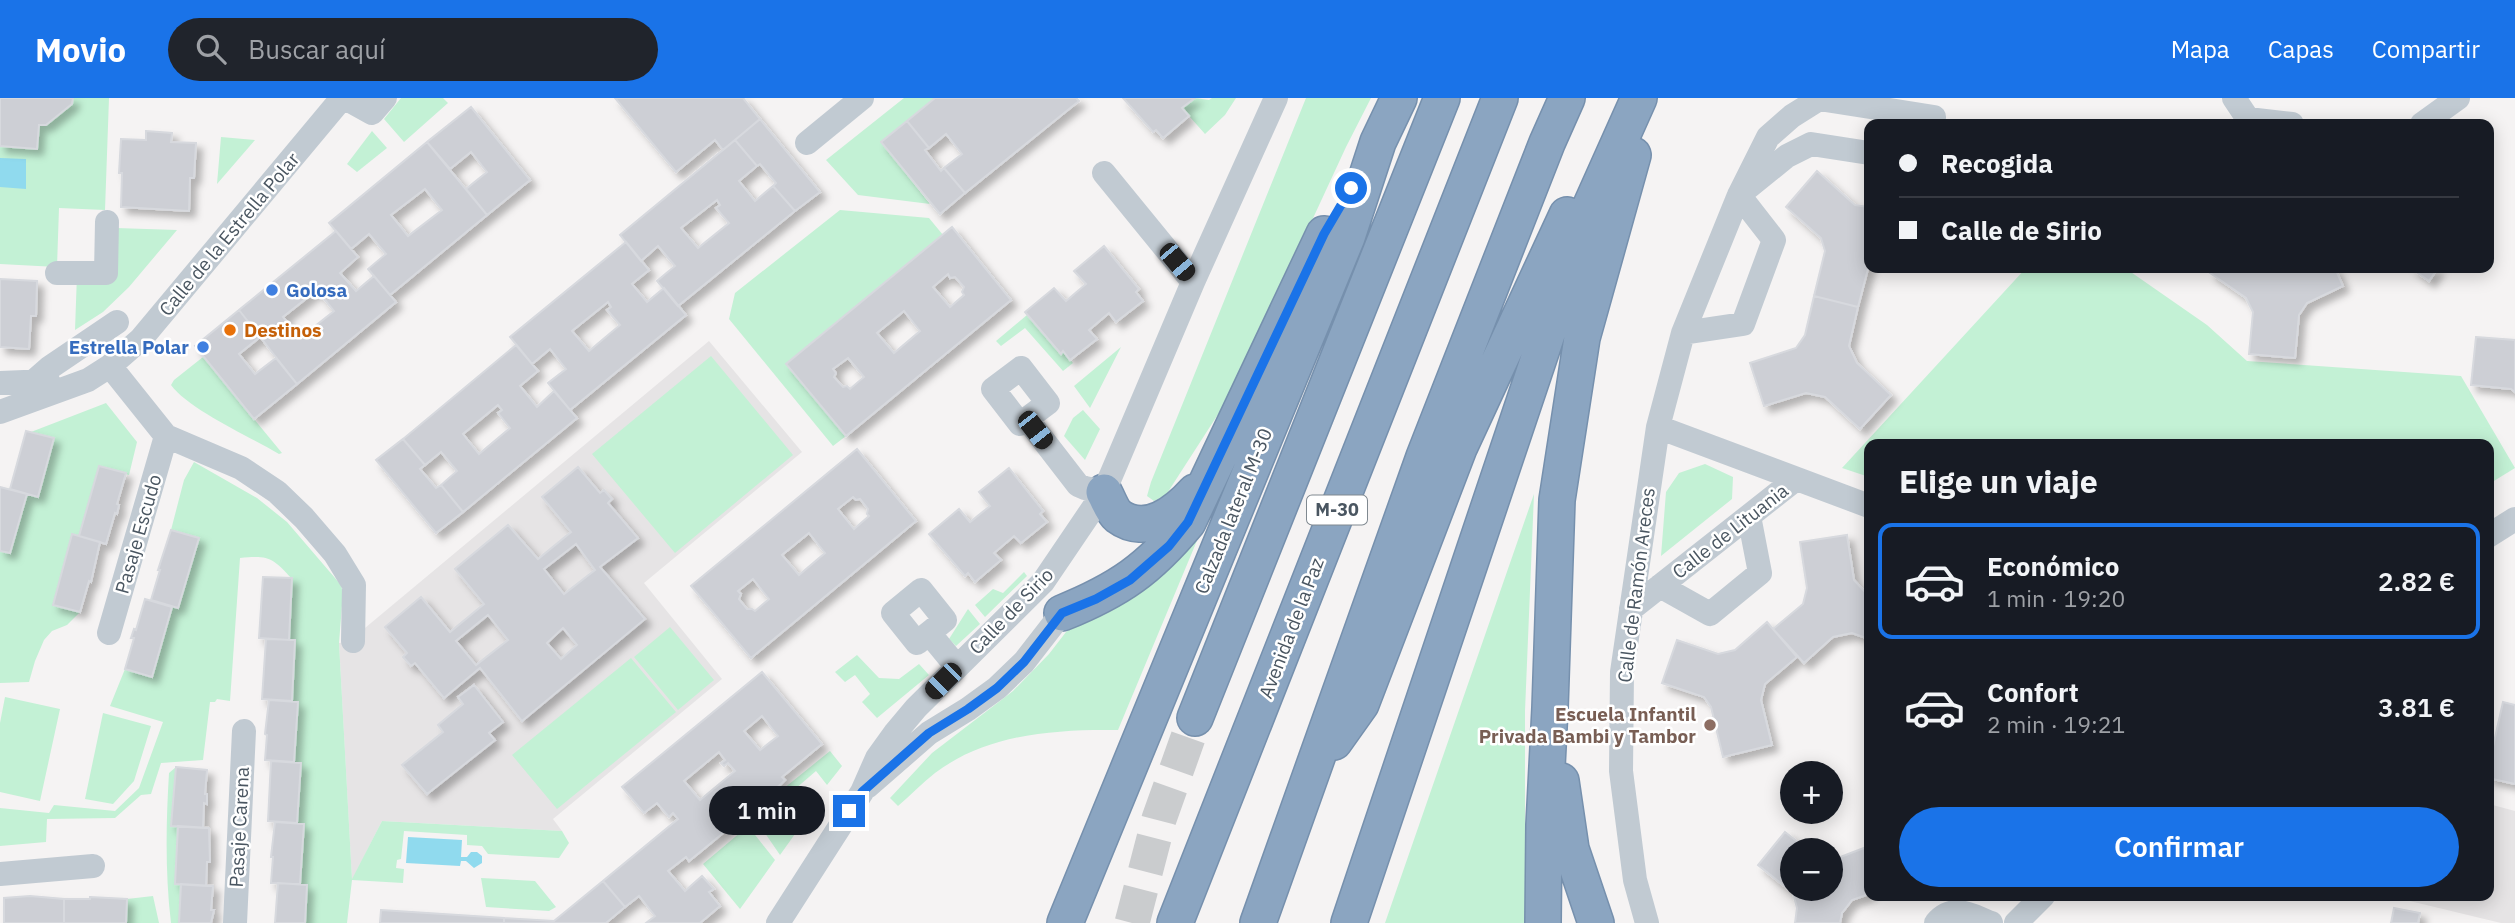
<!DOCTYPE html>
<html lang="es">
<head>
<meta charset="utf-8">
<style>
	:root { --surface:#171b24; --page:#20242c; --text:#f1f3f6; --muted:#9ea1a6; --line:#363941; --accent:#1a73e8 }
	body { margin:0; font-family:"IBM Plex Sans",sans-serif; background:var(--page); color:var(--text); height:100vh; display:flex; flex-direction:column; font-size:26px; white-space:nowrap }
	* { box-sizing:border-box; margin:0 }
	p { font-size:23px; color:var(--muted) }
	.icon { flex:none; width:38px; height:38px; fill:none; stroke:currentColor; stroke-width:2; stroke-linecap:round; stroke-linejoin:round }
	.map { position:relative; flex:1; overflow:hidden }
	.panel { position:absolute; left:1864px; top:341px; width:630px; height:462px; display:flex; flex-direction:column; background:var(--surface); border-radius:14px; box-shadow:0 4px 18px #0003 }
	.panel>* { flex:none }
	.guide { position:absolute; left:1864px; top:21px; width:630px; height:154px; border-radius:14px; box-shadow:0 4px 18px #0003; display:grid; align-content:center; height:154px; padding:0 35px; background:var(--surface) }
	.tools { position:absolute; left:1780px; top:663px; display:grid; gap:14px }
	.tools a { display:grid; place-items:center; width:63px; height:63px; border-radius:50%; background:var(--surface); box-shadow:0 4px 18px #0003; font-size:35px }
	.end { position:absolute; width:32px; height:32px; margin:-16px; border:9px solid #1a73e8; background:#fff; box-shadow:0 0 0 4px #fff }
	.from { border-radius:50% }
	.bubble { position:absolute; height:49px; border-radius:24px; background:var(--surface); box-shadow:0 4px 18px #0003; font-size:23px; font-weight:600; line-height:49px; text-align:center }
	.car { position:absolute; width:21px; height:42px; margin:-21px -10px; border-radius:9px; box-shadow:0 0 5px 2px #0007; background:linear-gradient(#222 24%,#8ab4d8 0 40%,#222 0 76%,#8ab4d8 0 86%,#222 0) }
	.guide b { display:flex; align-items:center; gap:24px; height:66px; font-size:26px }
	.guide b+b { border-top:2px solid var(--line) }
	.guide i { width:18px; height:18px; background:var(--text) }
	ul { padding:0; list-style:none }
	li { display:flex; align-items:center; gap:21px; height:116px; margin:0 14px 10px; padding:0 21px; border:4px solid transparent; border-radius:14px }
	li div { flex:1 }
	li b { display:block; font-size:26px }
	li em { font-style:normal; font-weight:600 }
	li.selected { border-color:var(--accent) }
	li>.icon { width:63px; height:63px; stroke-width:1.5 }
	h2 { padding:0 35px; font-size:32px; line-height:84px }
	.button { display:flex; gap:14px; margin-top:auto; padding:14px 35px }
	.button a { flex:1; height:80px; border-radius:42px; background:var(--accent); color:#fff; font-size:28px; font-weight:600; line-height:80px; text-align:center }
	header { display:flex; align-items:center; gap:42px; box-sizing:border-box; height:98px; padding:0 35px; background:var(--accent); color:#fff }
	header strong { font-size:33px }
	nav { display:flex; gap:38px; margin-inline-start:auto; font-size:24px }
	.search { width:490px; height:63px; background:var(--page); display:flex; align-items:center; gap:18px; box-sizing:border-box; padding:0 24px; border-radius:38px; color:var(--muted); font-size:26px }
	.map>svg:first-child { display:block }
	.education { fill:#e6e4e5 }
	.green { fill:#c3f1d5 }
	.water { fill:#90daee }
	.building { fill:#cdcfd5; stroke:#d7d9de; stroke-width:2; fill-rule:evenodd; filter:url(#shadow) }
	.lines { fill:none; stroke-linecap:round; stroke-linejoin:round }
	.highway-tunnel { stroke:#caccce; stroke-width:35; stroke-dasharray:35 18; stroke-linecap:butt }
	.highway-casing { stroke:#7690ad; stroke-width:38 }
	.minor { stroke:#c1cad2; stroke-width:24 }
	.highway { stroke:#8ba5c1; stroke-width:35 }
	.route { stroke:#1a73e8; stroke-width:9 }
	.shop-dot { fill:#3f7fe0; stroke:#fff; stroke-width:2.5 }
	.food-dot { fill:#e8710a; stroke:#fff; stroke-width:2.5 }
	.education-dot { fill:#8d6e63; stroke:#fff; stroke-width:2.5 }
	.labels { text-anchor:middle; stroke-width:5; stroke-linejoin:round; paint-order:stroke }
	.shield { fill:#fff; stroke:#808990; stroke-width:2 }
	.shield-label { font-size:18px; font-weight:bold; fill:#4a5661 }
	.street-label { font-size:19px; fill:#4a5661; stroke:#fff }
	.shop-label { font-size:19px; font-weight:bold; fill:#366cbe; stroke:#fff; text-anchor:start }
	.food-label { font-size:19px; font-weight:bold; fill:#c56008; stroke:#fff; text-anchor:start }
	.education-label { font-size:19px; font-weight:bold; fill:#785e54; stroke:#fff; text-anchor:end }
</style>
</head>
<body>
<header>
<strong>Movio</strong>
<div class="search"><svg class="icon" aria-label="search" viewBox="0 0 24 24"><circle cx="10" cy="10" r="6"/><path d="M15 15l6 6"/></svg>Buscar aquí</div>
<nav><a>Mapa</a><a>Capas</a><a>Compartir</a></nav>
</header>
<div class="map">
<svg width="2515" height="825" viewBox="0 0 2515 825">
	<defs>
		<filter id="shadow"><feDropShadow dx="6" dy="6" stdDeviation="3.5" flood-color="#0004"/></filter>
	</defs>
	<rect width="100%" height="100%" fill="#f5f3f3"/>
	<!-- education -->
	<path class="education" d="M709 243 802 354 644 485 722 581 553 721 562 733 382 723 352 782 339 545 360 543 359 535Z
		M2489 706 2515 713V825H2501L2389 798H2488Z"/>
	<!-- green -->
	<path class="green" d="M73 0H109L105 112 59 110 57 169 0 166V48L37 50 39 27Z
		M401 0H443L448 5 404 44 384 21Z
		M904 0H935L881 44 930 106 858 97 826 62Z
		M1195 0 1209 2 1212 0H1236L1225 17 1205 36 1182 10Z
		M1306 0H1371L1346 49 1233 293 1166 397 1154 403 1147 398 1151 384Z
		M372 33 387 50 357 74 347 66Z
		M221 39 255 42 217 86Z
		M840 112 929 120 943 137 786 266 846 338 833 348 729 221 735 195Z
		M116 130 177 132 129 189 103 214 75 232 77 176 114 177Z
		M2026 170H2125L2207 227 2247 263 2461 278 2515 370 2489 386 2488 346H1869V379L1842 370Z
		M1027 217 1060 256 1063 253 1073 265 1063 273 1025 230 1001 248 996 243Z
		M1121 249 1090 310 1074 288Z
		M711 258 793 357 675 455 592 356Z
		M203 259 282 355 279 356C252 340 188 311 171 287L174 282Z
		M106 305 137 344 129 377 99 368 79 438 72 437 53 506 80 514 67 527 52 533 44 542 35 563 29 584 0 585V453L10 455 27 396 38 399 54 341 31 334Z
		M1083 312 1100 331 1085 362 1064 338 1073 320Z
		M194 364 257 400 287 424 341 487 343 495 339 545 352 781 382 723 562 733 569 745 559 760 488 756 482 748 467 747V737L404 733 401 761 397 762 396 770 404 771 403 785 352 782 347 825H305L307 787 300 786 304 726 297 725 301 665 294 664 298 604 292 603 295 543 289 542 292 481C273 460 269 457 240 460L230 603 217 601 215 604H210L203 662 161 665 151 696 141 697 115 720 47 721 46 744 0 748V710L49 715 54 707 115 713 139 690 163 624 110 608 125 571 152 579 172 508 179 510 198 440 171 432 184 382Z
		M1705 366 1733 379 1732 401 1661 458 1666 394 1679 375Z
		M1534 396 1525 613V825H1385Z
		M1201 433 1118 632C1055 631 987 636 935 675 922 685 910 698 898 708L890 700 932 655 1013 593 1049 556 1066 534Z
		M1024 474 1027 478 985 519 975 507 993 491 1003 495Z
		M968 511 980 526 956 548 949 541Z
		M670 529 714 582 678 612 634 559Z
		M857 557 879 580 899 581 919 566 929 577 877 620 862 604 870 596 855 577 845 584 835 574Z
		M631 560 676 614 557 711 512 657Z
		M5 599 60 611 40 703 0 694V625Z
		M103 615 151 628 134 683 113 706 85 701Z
		M830 653 842 668 827 687 816 673 766 716 778 731 816 697 820 701 780 757 752 716Z
		M176 669 171 727 178 728 175 786H181L179 825H171C165 775 166 725 169 675Z
		M748 728 775 762 740 811 703 766Z
		M481 780 535 783 556 809 549 813 486 809Z
		M153 798 159 825H126L127 801Z"/>
	<!-- water -->
	<path class="water" d="M0 60 26 61V91L0 89Z
		M408 739 462 742 461 759H467L471 754H477L482 758V765L474 770 466 763H461L460 768 406 765Z"/>
	<!-- building -->
	<path class="building" d="M0 0H73L72 6 46 27H39L37 51 0 48Z
		M615 0H743L760 21 723 52 715 42 676 74Z
		M935 0H1076L1079 3 965 95 944 70 962 56 946 36 929 50 907 23Z
		M1123 0H1195L1182 10 1189 18 1163 40 1156 32 1153 34Z
		M471 9 530 82 487 117 466 91 487 74 471 54 450 71 427 44Z
		M760 21 820 94 795 113 773 88 776 85 760 66 757 68 735 42Z
		M907 23 929 50 925 52 941 73 944 70 965 95 940 116 881 44Z
		M146 33 172 35 171 44 196 45 194 80H190L189 113 121 109 122 75H119L121 41 146 42Z
		M735 42 757 68 739 83 755 103 773 88 795 113 678 208 657 183 675 168 658 148 641 163 620 137ZM717 102 720 107 716 110 729 125 698 150 681 130Z
		M427 44 487 117 390 197 368 171 386 156 369 136 351 151 329 125ZM425 91 442 112 408 138 391 117Z
		M1817 73 1855 107 1869 109V167L1858 209 1814 198 1825 153 1821 140 1786 109Z
		M952 129 1011 202 846 338 786 266ZM948 176 950 180 955 179 964 189 962 194 964 197 950 209 933 189ZM904 213 920 233 894 255 877 235ZM848 260 864 279 850 291 847 288 843 289 834 279 836 275 833 271Z
		M336 133 358 159 340 175 356 193 374 178 396 204 297 286 239 212ZM317 192 334 213 300 240 283 219Z
		M626 144 649 172 632 186 647 204 664 190 686 217 570 312 548 285 566 271 550 251 532 266 510 239ZM608 204 611 209 607 212 620 227 589 253 572 233Z
		M1104 148 1139 191 1136 194 1143 203 1116 224 1109 215 1089 232 1097 241 1070 262 1063 253 1061 256 1025 214 1054 190 1066 203 1086 186 1074 173Z
		M2213 170H2335L2343 188 2307 205 2299 217 2295 260 2249 256 2253 214 2246 200 2210 175Z
		M2411 170H2438L2429 183Z
		M0 181 37 183 36 218H31L29 251 0 249Z
		M1814 198 1858 209 1849 248 1857 265 1891 297 1860 331 1825 299 1806 295 1764 308 1750 265 1796 250 1805 237Z
		M239 212 260 239 239 256 255 276 276 260 297 286 254 321 195 248Z
		M2476 239 2515 242V294L2511 291 2471 287Z
		M516 247 538 273 520 288 537 309 554 293 577 320 463 414 441 387 457 373 441 354 425 367 403 341ZM498 307 502 312 498 315 510 330 479 356 463 336Z
		M26 333 54 340 38 399 10 391Z
		M403 341 425 367 420 371 436 390 441 387 463 414 436 435 376 362Z
		M857 351 916 423 751 560 691 488ZM853 399 856 402 860 401 868 411 867 416 869 418 854 431 838 411ZM809 435 825 455 799 477 782 457ZM753 481 769 501 755 513 752 511H747L739 501 741 496 738 493Z
		M99 368 126 375 117 406 119 407 117 416 115 415 106 446 79 438Z
		M578 369 600 395 604 392 612 401 608 405 638 440 600 469 645 521 522 623 480 570 444 600 415 565 411 568 403 559 407 555 385 529 421 499 450 534 484 506 455 471 508 427 538 461 571 434 542 399ZM576 446 595 472 564 496 544 471ZM488 517 508 542 476 567 456 543ZM563 530 577 547 561 561 547 545Z
		M1009 370 1043 413 1040 416 1047 424 1021 445 1014 438 994 455 1001 462 975 484 968 475 965 478 929 436 959 411 970 424 990 408 979 394Z
		M0 389 27 396 10 455 0 453Z
		M171 432 199 440 178 510 151 502 160 472H158Z
		M72 436 100 444 91 484 89 483 80 514 53 507Z
		M1847 437 1854 482 1864 493 1869 495V541L1852 535 1833 539 1804 565 1773 531 1803 506 1807 490 1800 444Z
		M263 479 292 480 289 542 259 540Z
		M145 501 172 509 152 579 125 571 134 540H131L134 531 136 532Z
		M1767 524 1797 559 1765 586 1761 602 1772 647 1723 659 1711 609 1704 599 1662 585 1677 542 1718 556 1735 552Z
		M266 541 295 542 292 603 262 601Z
		M762 574 822 646 782 679 785 682 781 686 751 711 746 716 742 711 736 717 740 721 705 750 689 763 686 759 668 773 685 793 702 778 714 791 709 794 720 808 700 825H646L655 818 639 798 625 809 603 783 678 721 673 715 669 719 657 705 644 715 622 689ZM762 618 778 638 760 652 744 633ZM719 654 725 662 721 665 724 668 728 665 735 673 700 702 684 683Z
		M474 587 503 624 489 635 495 642 427 696 402 667 443 634 438 627 463 606 458 599Z
		M269 602 298 604 294 664 265 662 267 637 265 636Z
		M2503 604 2515 607V686L2488 680V652L2492 653Z
		M271 663 301 665 297 725 268 723Z
		M176 669 207 672 205 696H207V706L204 705 203 730 171 728Z
		M275 724 304 726 300 786 271 785 273 759H271Z
		M178 728 209 730 210 764H207L206 788 175 786Z
		M1785 734 1808 752H1792V791H1830V763L1869 748V796L1852 802 1842 815 1840 825H1795L1797 810 1793 795 1758 767Z
		M603 783 625 809 606 825H504V820L554 823Z
		M278 785 307 787 305 825H275Z
		M181 786 213 788 211 812H214L211 825H179Z
		M30 798 64 801V825H4V800Z
		M90 799 127 801 126 825H64V801H90Z
		M2394 810 2420 815 2418 825H2391Z
		M381 812 504 820V825H380Z"/>
	<g class="lines">
		<!-- highway-tunnel -->
		<path class="highway-tunnel" d="M1132 825 1159 721 1195 620"/>
		<defs>
			<path id="highway" d="M1104 394C1108 401 1112 413 1118 418 1146 439 1177 414 1195 394
				M1062 515C1119 492 1149 471 1188 424L1324 136
				M1195 620 1442 0
				M1334 644 1361 606 1459 350 1567 117
				M1561 683 1571 751 1596 825
				M1065 825 1347 139 1378 44 1399 0
				M1175 825 1500 0
				M1258 825 1424 359 1547 45 1567 0
				M1349 825 1588 114 1639 0
				M1543 825 1544 727 1550 610 1557 402 1582 240 1633 57"/>
		</defs>
		<!-- highway casing -->
		<use href="#highway" class="highway-casing"/>
		<!-- minor -->
		<path class="minor" d="M345 0 372 15 385 0
			M2234 0 2248 21 2292 26
			M2422 26 2458 0
			M807 45 862 0
			M1104 75 1193 184
			M1745 92 1787 58 1811 46 1869 55
			M57 175H106L107 124
			M1683 235 1743 226 1774 142 1739 97
			M110 268 166 338 241 370 277 394 304 420 335 456 354 487 353 543
			M1021 270 1048 305 1020 326 993 291Z
			M33 284 49 270 117 224
			M0 285 48 283
			M0 314 88 282 110 268 141 241 342 0
			M1027 321 1078 387 1085 390 1104 394
			M1658 329 1869 408
			M2488 438 2515 421
			M1660 488 1710 516 1760 475 1749 418
			M1631 511 1796 381
			M109 535 166 338
			M929 535 945 522 921 492 893 515 917 545 929 535 957 569
			M867 689 929 635 968 611 997 590 1024 564 1062 515
			M0 776 93 768
			M235 825 244 633
			M778 825 862 694 877 660 895 635 916 610 1043 484 1104 394 1193 184 1276 0
			M1647 825 1635 782 1621 673 1622 574 1658 329 1683 235 1739 97 1768 39 1792 18 1819 1 1934 19 1933 26
			M1936 825C1953 805 1971 817 1991 825
			M2016 825 2043 798"/>
		<!-- highway -->
		<use href="#highway" class="highway"/>
	</g>
	<g class="lines">
		<!-- route -->
		<path class="route" d="M849 713 862 694 929 635 968 611 997 590 1024 564 1062 515 1096 501 1130 482 1169 448 1188 424 1324 136 1351 90"/>
	</g>
	<!-- markers -->
	<g class="shop-dot">
		<circle cx="272" cy="192" r="7"/>
		<circle cx="203" cy="249" r="7"/>
	</g>
	<circle class="food-dot" cx="230" cy="232" r="7"/>
	<circle class="education-dot" cx="1710" cy="627" r="7"/>
	<g class="labels">
		<!-- shield labels -->
		<rect class="shield" x="1307" y="397.5" width="60" height="29" rx="5"/>
		<g class="shield-label">
			<text x="1337" y="418">M-30</text>
		</g>
		<!-- street labels -->
		<g class="street-label">
			<text transform="translate(229 136) rotate(-50)" y="7">Calle de la Estrella Polar</text>
			<text transform="translate(1233 413) rotate(-68)" y="7">Calzada lateral M-30</text>
			<text transform="translate(1730 433) rotate(-38)" y="7">Calle de Lituania</text>
			<text transform="translate(138 436) rotate(-74)" y="7">Pasaje Escudo</text>
			<text transform="translate(1636 487) rotate(-83)" y="7">Calle de Ramón Areces</text>
			<text transform="translate(1011 513) rotate(-46)" y="7">Calle de Sirio</text>
			<text transform="translate(1291 530) rotate(-69)" y="7">Avenida de la Paz</text>
			<text transform="translate(239 729) rotate(-87)" y="7">Pasaje Carena</text>
		</g>
		<!-- shop labels -->
		<g class="shop-label">
			<text x="286" y="199">Golosa</text>
			<text x="189" y="256" text-anchor="end">Estrella Polar</text>
		</g>
		<!-- food labels -->
		<g class="food-label">
			<text x="244" y="239">Destinos</text>
		</g>
		<!-- education labels -->
		<g class="education-label">
			<text x="1696" y="623">Escuela Infantil<tspan x="1696" dy="22">Privada Bambi y Tambor</tspan></text>
		</g>
	</g>
</svg>
<div class="tools">
<a>+</a>
<a>−</a>
</div>
<i class="end from" style="left:1351px;top:90px"></i>
<i class="end" style="left:849px;top:713px"></i>
<div class="bubble" style="left:709px;top:688px;width:116px">1 min</div>
<i class="car" style="left:1177px;top:164px;rotate:140deg"></i>
<i class="car" style="left:1035px;top:332px;rotate:142deg"></i>
<i class="car" style="left:943px;top:583px;rotate:225deg"></i>
<div class="guide">
<b><i class="from"></i>Recogida</b>
<b><i></i>Calle de Sirio</b>
</div>
<section class="panel">
<h2>Elige un viaje</h2>
<ul>
<li class="selected"><svg class="icon" aria-label="car" viewBox="0 0 24 24"><path d="M5 17H2v-5l4-1 3-4h7l3 4 3 1v5h-3M9 17h6M6 11h13"/><circle cx="7" cy="17" r="2"/><circle cx="17" cy="17" r="2"/></svg><div><b>Económico</b><p>1 min · 19:20</p></div><em>2.82 €</em></li>
<li><svg class="icon" aria-label="car" viewBox="0 0 24 24"><path d="M5 17H2v-5l4-1 3-4h7l3 4 3 1v5h-3M9 17h6M6 11h13"/><circle cx="7" cy="17" r="2"/><circle cx="17" cy="17" r="2"/></svg><div><b>Confort</b><p>2 min · 19:21</p></div><em>3.81 €</em></li>
</ul>
<div class="button"><a>Confirmar</a></div>
</section>
</div>
</body>
</html>
